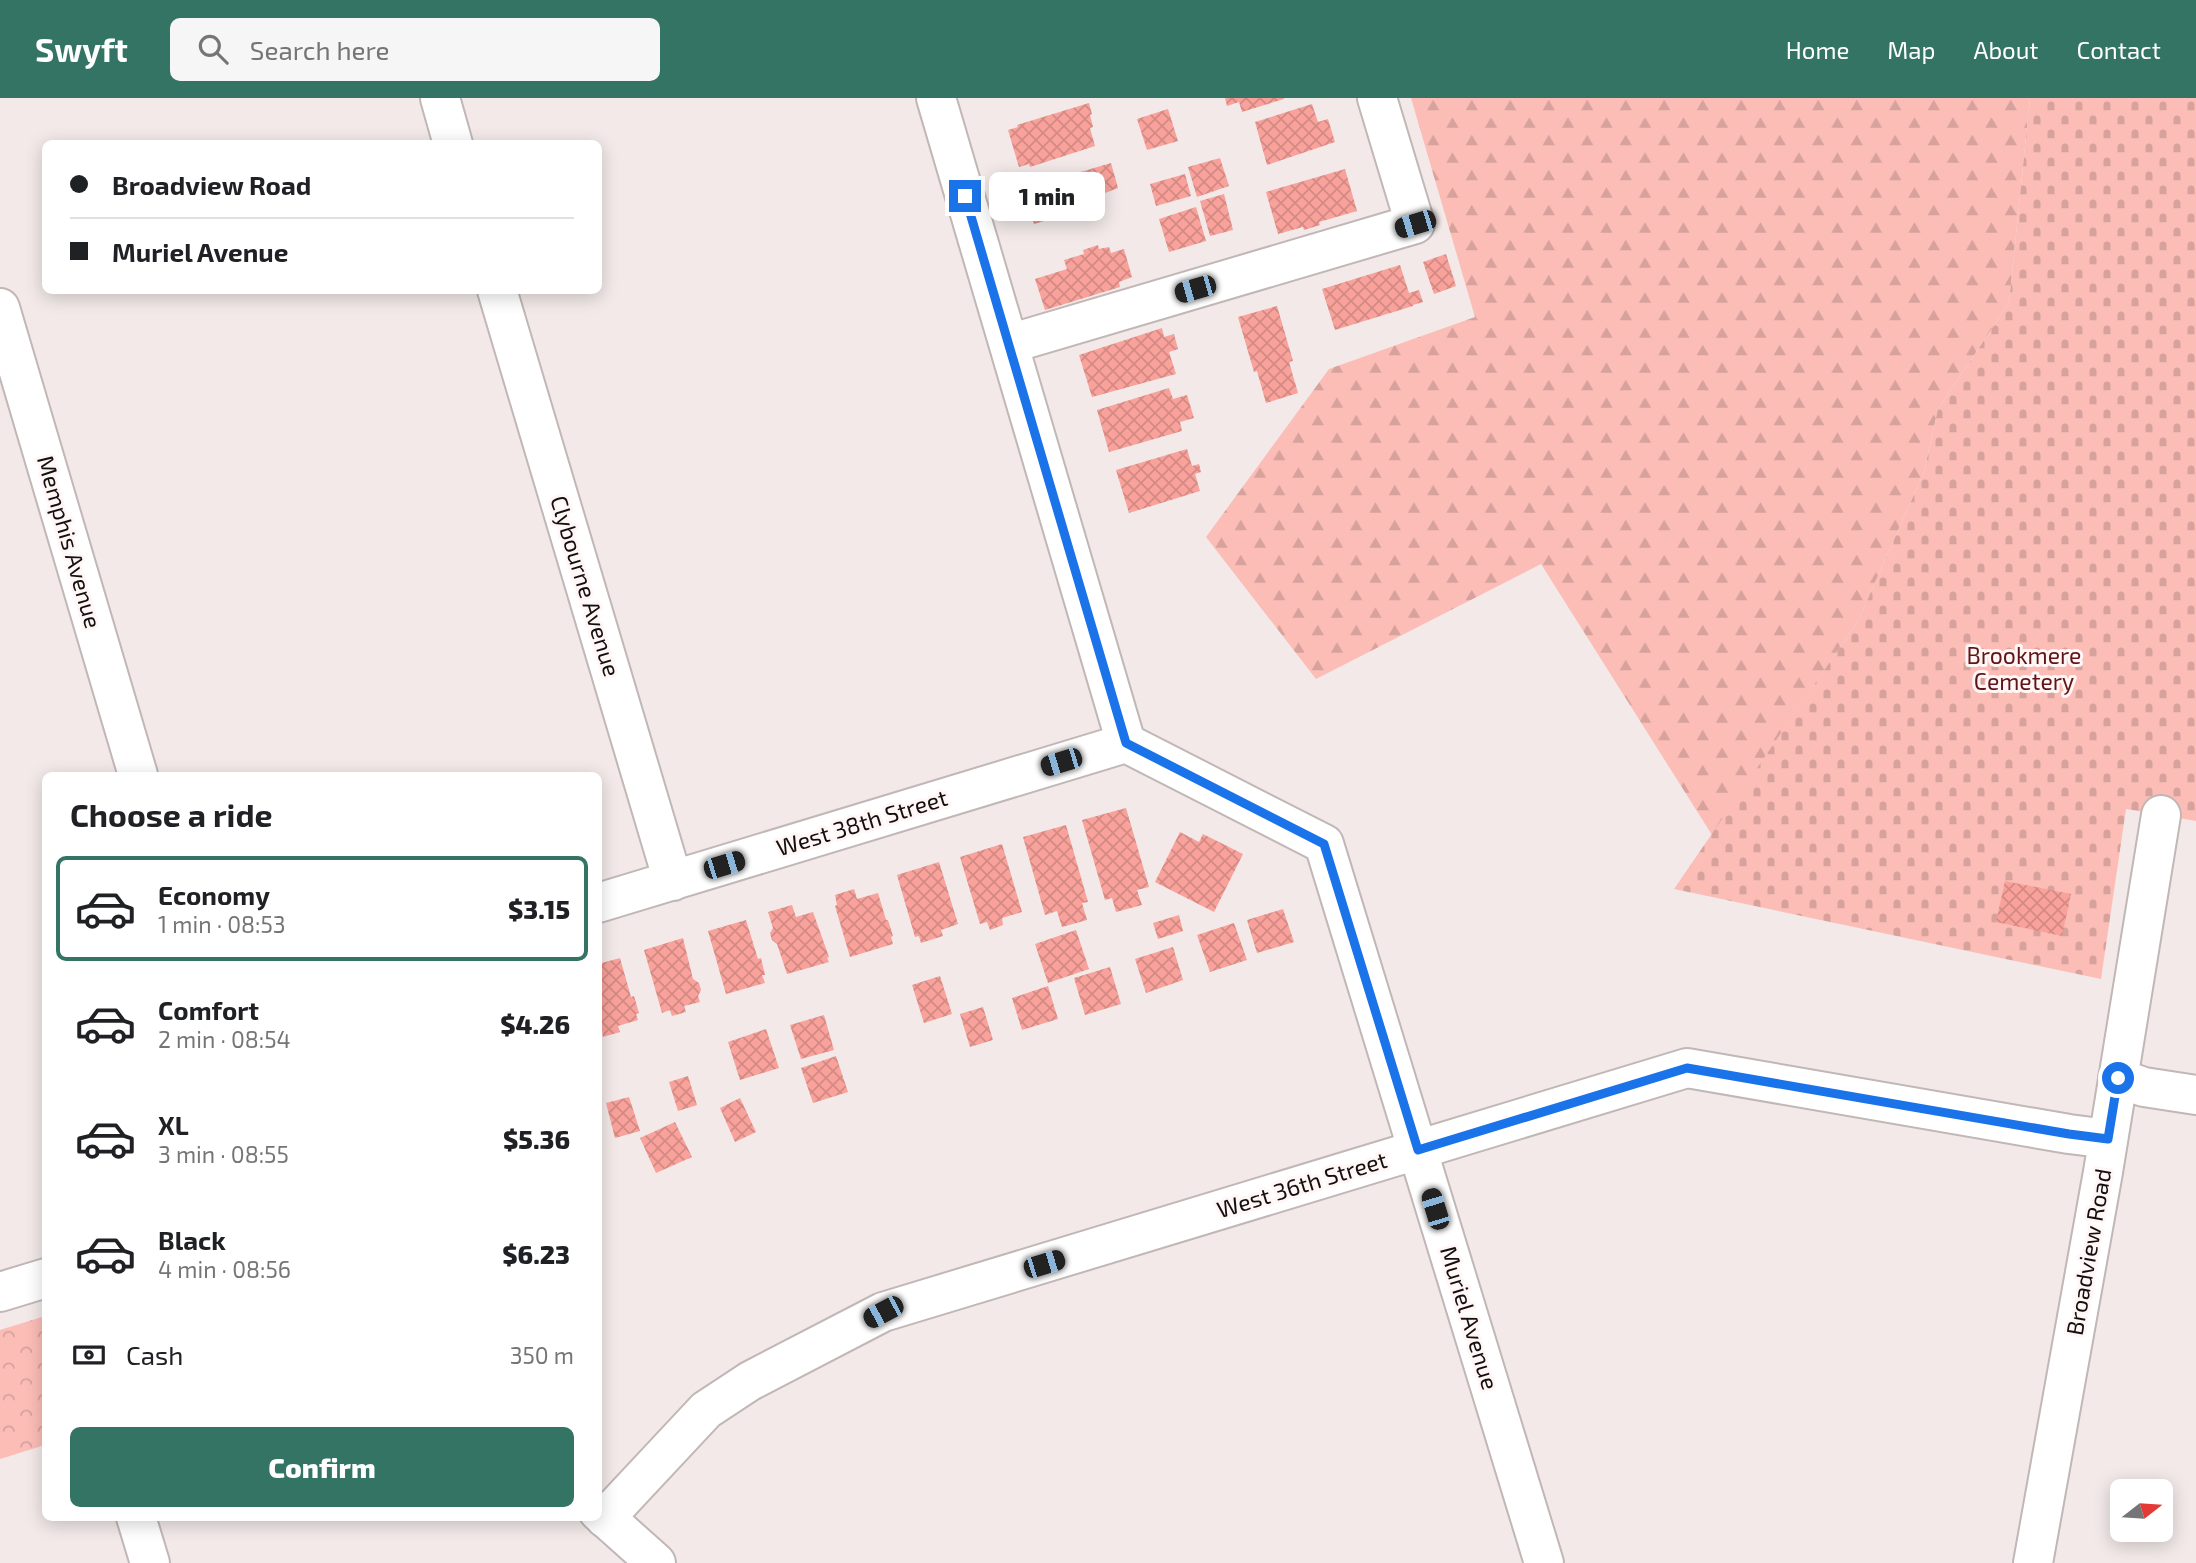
<!DOCTYPE html>
<html lang="en">
<head>
<meta charset="utf-8">
<style>
	:root { --surface:#fff; --page:#f6f6f6; --text:#202124; --muted:#757577; --line:#e0e0e0; --accent:#337464 }
	body { margin:0; font-family:"Exo 2",sans-serif; background:var(--page); color:var(--text); height:100vh; display:flex; flex-direction:column; font-size:26px; white-space:nowrap }
	* { box-sizing:border-box; margin:0 }
	p { font-size:23px; color:var(--muted) }
	.icon { flex:none; width:38px; height:38px; fill:none; stroke:currentColor; stroke-width:2; stroke-linecap:round; stroke-linejoin:round }
	.map { position:relative; flex:1; overflow:hidden }
	.drawer { position:absolute; left:42px; top:674px; width:560px; height:749px; display:flex; flex-direction:column; background:var(--surface); border-radius:10px; box-shadow:0 4px 18px #0003 }
	.drawer>* { flex:none }
	.hud { position:absolute; left:42px; top:42px; width:560px; height:154px; border-radius:10px; box-shadow:0 4px 18px #0003; display:grid; align-content:center; height:154px; padding:0 28px; background:var(--surface) }
	.needle { width:46px; rotate:73deg }
	.tools { position:absolute; left:2110px; top:1381px; display:grid; gap:14px }
	.tools a { display:grid; place-items:center; width:63px; height:63px; border-radius:10px; background:var(--surface); box-shadow:0 4px 18px #0003; font-size:35px }
	.end { position:absolute; width:32px; height:32px; margin:-16px; border:9px solid #1a73e8; background:#fff; box-shadow:0 0 0 4px #fff }
	.from { border-radius:50% }
	.bubble { position:absolute; height:49px; border-radius:10px; background:var(--surface); box-shadow:0 4px 18px #0003; font-size:23px; font-weight:800; line-height:49px; text-align:center }
	.car { position:absolute; width:21px; height:42px; margin:-21px -10px; border-radius:9px; box-shadow:0 0 5px 2px #0007; background:linear-gradient(#222 24%,#8ab4d8 0 40%,#222 0 76%,#8ab4d8 0 86%,#222 0) }
	.hud b { display:flex; align-items:center; gap:24px; height:66px; font-size:26px }
	.hud b+b { border-top:2px solid var(--line) }
	.hud i { width:18px; height:18px; background:var(--text) }
	ul { padding:0; list-style:none }
	li { display:flex; align-items:center; gap:21px; height:105px; margin:0 14px 10px; padding:0 14px; border:4px solid transparent; border-radius:10px }
	li div { flex:1 }
	li b { display:block; font-size:26px }
	li em { font-style:normal; font-weight:800 }
	li.current { border-color:var(--accent) }
	li>.icon { width:63px; height:63px; stroke-width:1.5 }
	h2 { padding:0 28px; font-size:32px; line-height:84px }
	.pay { display:flex; align-items:center; gap:18px; height:77px; padding:0 28px; font-size:26px }
	.pay p { margin-inline-start:auto }
	.primary-button { display:flex; gap:14px; margin-top:auto; padding:14px 28px }
	.primary-button a { flex:1; height:80px; border-radius:10px; background:var(--accent); color:#fff; font-size:28px; font-weight:800; line-height:80px; text-align:center }
	header { display:flex; align-items:center; gap:42px; box-sizing:border-box; height:98px; padding:0 35px; background:var(--accent); color:#fff }
	header strong { font-size:33px }
	nav { display:flex; gap:38px; margin-inline-start:auto; font-size:24px }
	.search { width:490px; height:63px; background:var(--page); display:flex; align-items:center; gap:18px; box-sizing:border-box; padding:0 24px; border-radius:10px; color:var(--muted); font-size:26px }
	.map>svg:first-child { display:block }
	.forest { fill:url(#forest-firs) }
	.cemetery { fill:url(#cemetery-stones) }
	.park { fill:url(#park-crowns) }
	.building { fill:url(#building-cross-hatch) }
	.lines { fill:none; stroke-linecap:round; stroke-linejoin:round }
	.minor-casing { stroke:#c0b7b6; stroke-width:42 }
	.secondary-casing { stroke:#c0b7b6; stroke-width:42 }
	.minor { stroke:#fff; stroke-width:38 }
	.secondary { stroke:#fff; stroke-width:38 }
	.route { stroke:#1a73e8; stroke-width:9 }
	.labels { text-anchor:middle; stroke-width:6; stroke-linejoin:round; paint-order:stroke }
	.street-label { font-size:23px; fill:#120f0f; stroke:#fff6f5 }
	.park-label { font-size:23px; fill:#601415; stroke:#fff6f5 }
</style>
</head>
<body>
<header>
<strong>Swyft</strong>
<div class="search"><svg class="icon" aria-label="search" viewBox="0 0 24 24"><circle cx="10" cy="10" r="6"/><path d="M15 15l6 6"/></svg>Search here</div>
<nav><a>Home</a><a>Map</a><a>About</a><a>Contact</a></nav>
</header>
<div class="map">
<svg width="2196" height="1465" viewBox="0 0 2196 1465">
	<defs>
		<pattern id="forest-firs" width="22" height="20" patternUnits="userSpaceOnUse" patternTransform="scale(1.75)"><rect width="22" height="20" fill="#fcbdb7"/><path d="M5 1l3.5 6h-7zM16 11l3.5 6h-7z" fill="#d7a19c"/></pattern>
		<pattern id="cemetery-stones" width="16" height="16" patternUnits="userSpaceOnUse" patternTransform="scale(1.75)"><rect width="16" height="16" fill="#fcbdb7"/><path d="M2 7V4a2 2 0 0 1 4 0v3zM10 15v-3a2 2 0 0 1 4 0v3z" fill="#d7a19c"/></pattern>
		<pattern id="park-crowns" width="20" height="18" patternUnits="userSpaceOnUse" patternTransform="scale(1.75)"><rect width="20" height="18" fill="#fcbdb7"/><path d="M2 6a3 3 0 1 1 6 0M12 15a3 3 0 1 1 6 0" fill="none" stroke="#d7a19c"/></pattern>
		<pattern id="building-cross-hatch" width="8" height="8" patternUnits="userSpaceOnUse" patternTransform="scale(1.75)"><rect width="8" height="8" fill="#f9a29b"/><path d="M0 0l8 8M0 8l8-8" fill="none" stroke="#d48a84"/></pattern>
	</defs>
	<rect width="100%" height="100%" fill="#f2e9e8"/>
	<!-- forest -->
	<path class="forest" d="M1411 0H2030L2009 205 1938 311 1924 374 1858 523 1712 737 1541 466 1316 581 1206 439 1329 271 1475 219Z"/>
	<!-- cemetery -->
	<path class="cemetery" d="M2030 0H2196V723L2126 711 2101 881 1674 791 1858 523 1924 374 1938 311 2009 205Z"/>
	<!-- park -->
	<path class="park" d="M45 1218V1347L0 1361V1232Z"/>
	<!-- building -->
	<path class="building" d="M1225 0H1284V1L1242 14 1239 4 1227 8Z
		M1089 5 1092 16 1090 17 1093 29 1090 30 1095 48 1030 69 1029 66 1019 69 1008 32 1018 29 1017 27Z
		M1312 6 1318 24 1328 21 1335 44 1267 67 1255 24Z
		M1168 11 1178 43 1147 52 1137 21Z
		M1220 60 1229 88 1197 99 1188 69Z
		M1111 65 1118 90 1084 103 1086 111 1034 126 1023 91Z
		M1345 71 1357 113 1319 124 1320 127 1304 132 1303 129 1278 136 1266 94Z
		M1185 76 1191 98 1156 108 1150 86Z
		M1224 96 1233 132 1210 138 1200 103Z
		M1196 109 1206 143 1169 154 1159 121Z
		M1098 147 1099 151 1109 149 1111 155 1124 151 1132 179 1119 184 1120 189 1045 212 1035 181 1067 171 1064 162 1084 156 1083 152Z
		M1446 156 1456 188 1434 196 1423 164Z
		M1400 167 1409 195 1419 192 1423 204 1413 207V208L1335 232 1322 191Z
		M1277 208 1293 263 1289 264 1298 295 1266 305 1257 273 1254 274 1238 219Z
		M1162 230 1164 239 1174 236 1178 251 1169 254 1176 276 1092 299 1079 257Z
		M1169 290 1173 301 1187 297 1194 320 1180 324 1182 333 1109 354 1097 312Z
		M1187 351 1192 368 1199 366 1201 374 1195 376 1200 393 1129 415 1116 372Z
		M1126 710 1149 789 1137 792 1142 807 1116 814 1112 800 1105 802 1082 722Z
		M1066 727 1088 804 1082 805 1087 822 1062 829 1057 813 1045 817 1023 739Z
		M1180 734 1199 744 1203 736 1243 756 1214 814 1155 784Z
		M1002 746 1022 814 1002 820 1003 827 990 832 987 824 980 826 960 759Z
		M939 764 958 826 941 832 943 838 921 845 919 838 915 839 897 777Z
		M2005 783 2071 796 2062 838 1996 824Z
		M854 791 857 801 878 795 886 822H888L893 838 891 839 893 846 850 859 835 808 837 807 835 797Z
		M792 807 796 819 813 814 829 859 827 860 829 864 787 876 777 846 772 842 770 835 773 830 768 814Z
		M1283 811 1294 844 1257 855 1247 822Z
		M1179 817 1183 833 1158 841 1153 825Z
		M746 822 758 861 761 860 765 877H762L765 885 726 896 708 833Z
		M1234 825 1247 862 1210 874 1197 837Z
		M1076 832 1089 871 1048 885 1035 846Z
		M683 840 693 881 699 885 701 892 698 898 700 904 684 908 686 914 672 918 670 912 662 915 644 852Z
		M1173 849 1183 882 1146 895 1135 861Z
		M620 860 631 899 634 898 639 915 636 916 638 922 618 928 620 934 603 939 602 933H599L598 930V866Z
		M1110 869 1121 906 1085 917 1074 880Z
		M940 878 952 916 924 925 912 887Z
		M1048 888 1058 921 1022 932 1012 900Z
		M983 909 993 942 970 949 960 916Z
		M824 917 834 952 801 961 790 927Z
		M766 931 779 970 740 982 728 944Z
		M836 958 848 994 813 1005 801 970Z
		M688 978 697 1007 678 1013 669 984Z
		M629 999 640 1033 615 1040 606 1005Z
		M740 1000 756 1034 735 1044 720 1010Z
		M675 1024 692 1059 656 1075 640 1040Z"/>
	<g class="lines">
		<defs>
			<path id="minor" d="M440 0 453 46
				M936 0 1126 645 1324 746 1544 1465
				M497 192 673 783
				M1009 246 1415 126 1377 0
				M598 805 1126 645
				M2118 980 2144 989 2196 997
				M0 1194 46 1180
				M136 1419 150 1465
				M605 1420 706 1312 750 1283 883 1214 1687 970 2069 1036 2108 1041
				M2033 1465 2103 1074 2161 717"/>
			<path id="secondary" d="M0 210 138 677
				M598 1413 656 1465"/>
		</defs>
		<!-- minor casing -->
		<use href="#minor" class="minor-casing"/>
		<!-- secondary casing -->
		<use href="#secondary" class="secondary-casing"/>
		<!-- minor -->
		<use href="#minor" class="minor"/>
		<!-- secondary -->
		<use href="#secondary" class="secondary"/>
	</g>
	<g class="lines">
		<!-- route -->
		<path class="route" d="M965 98 1126 645 1324 746 1418 1052 1687 970 2069 1036 2108 1041 2118 980"/>
	</g>
	<g class="labels">
		<!-- street labels -->
		<g class="street-label">
			<text transform="translate(69 444) rotate(74)" y="8">Memphis Avenue</text>
			<text transform="translate(585 488) rotate(73)" y="8">Clybourne Avenue</text>
			<text transform="translate(862 725) rotate(-17)" y="8">West 38th Street</text>
			<text transform="translate(1302 1087) rotate(-17)" y="8">West 36th Street</text>
			<text transform="translate(2089 1154) rotate(-80)" y="8">Broadview Road</text>
			<text transform="translate(1469 1220) rotate(73)" y="8">Muriel Avenue</text>
		</g>
		<!-- park labels -->
		<g class="park-label">
			<text x="2024" y="566">Brookmere<tspan x="2024" dy="26">Cemetery</tspan></text>
		</g>
	</g>
</svg>
<div class="tools">
<a><svg class="needle" viewBox="-14 -14 28 28"><path d="M0-13l5 13h-10z" fill="#e53935"/><path d="M0 13l5-13h-10z" fill="#757577"/></svg></a>
</div>
<i class="end from" style="left:2118px;top:980px"></i>
<i class="end" style="left:965px;top:98px"></i>
<div class="bubble" style="left:989px;top:74px;width:116px">1 min</div>
<i class="car" style="left:1415px;top:126px;rotate:253deg"></i>
<i class="car" style="left:1195px;top:191px;rotate:254deg"></i>
<i class="car" style="left:1061px;top:664px;rotate:253deg"></i>
<i class="car" style="left:724px;top:767px;rotate:73deg"></i>
<i class="car" style="left:1435px;top:1111px;rotate:343deg"></i>
<i class="car" style="left:1044px;top:1166px;rotate:73deg"></i>
<i class="car" style="left:883px;top:1214px;rotate:242deg"></i>
<div class="hud">
<b><i class="from"></i>Broadview Road</b>
<b><i></i>Muriel Avenue</b>
</div>
<section class="drawer">
<h2>Choose a ride</h2>
<ul>
<li class="current"><svg class="icon" aria-label="car" viewBox="0 0 24 24"><path d="M5 17H2v-5l4-1 3-4h7l3 4 3 1v5h-3M9 17h6M6 11h13"/><circle cx="7" cy="17" r="2"/><circle cx="17" cy="17" r="2"/></svg><div><b>Economy</b><p>1 min · 08:53</p></div><em>$3.15</em></li>
<li><svg class="icon" aria-label="car" viewBox="0 0 24 24"><path d="M5 17H2v-5l4-1 3-4h7l3 4 3 1v5h-3M9 17h6M6 11h13"/><circle cx="7" cy="17" r="2"/><circle cx="17" cy="17" r="2"/></svg><div><b>Comfort</b><p>2 min · 08:54</p></div><em>$4.26</em></li>
<li><svg class="icon" aria-label="car" viewBox="0 0 24 24"><path d="M5 17H2v-5l4-1 3-4h7l3 4 3 1v5h-3M9 17h6M6 11h13"/><circle cx="7" cy="17" r="2"/><circle cx="17" cy="17" r="2"/></svg><div><b>XL</b><p>3 min · 08:55</p></div><em>$5.36</em></li>
<li><svg class="icon" aria-label="car" viewBox="0 0 24 24"><path d="M5 17H2v-5l4-1 3-4h7l3 4 3 1v5h-3M9 17h6M6 11h13"/><circle cx="7" cy="17" r="2"/><circle cx="17" cy="17" r="2"/></svg><div><b>Black</b><p>4 min · 08:56</p></div><em>$6.23</em></li>
</ul>
<div class="pay"><svg class="icon" aria-label="cash" viewBox="0 0 24 24"><path d="M3 7h18v10H3z"/><circle cx="12" cy="12" r="2"/></svg>Cash<p>350 m</p></div>
<div class="primary-button"><a>Confirm</a></div>
</section>
</div>
</body>
</html>
